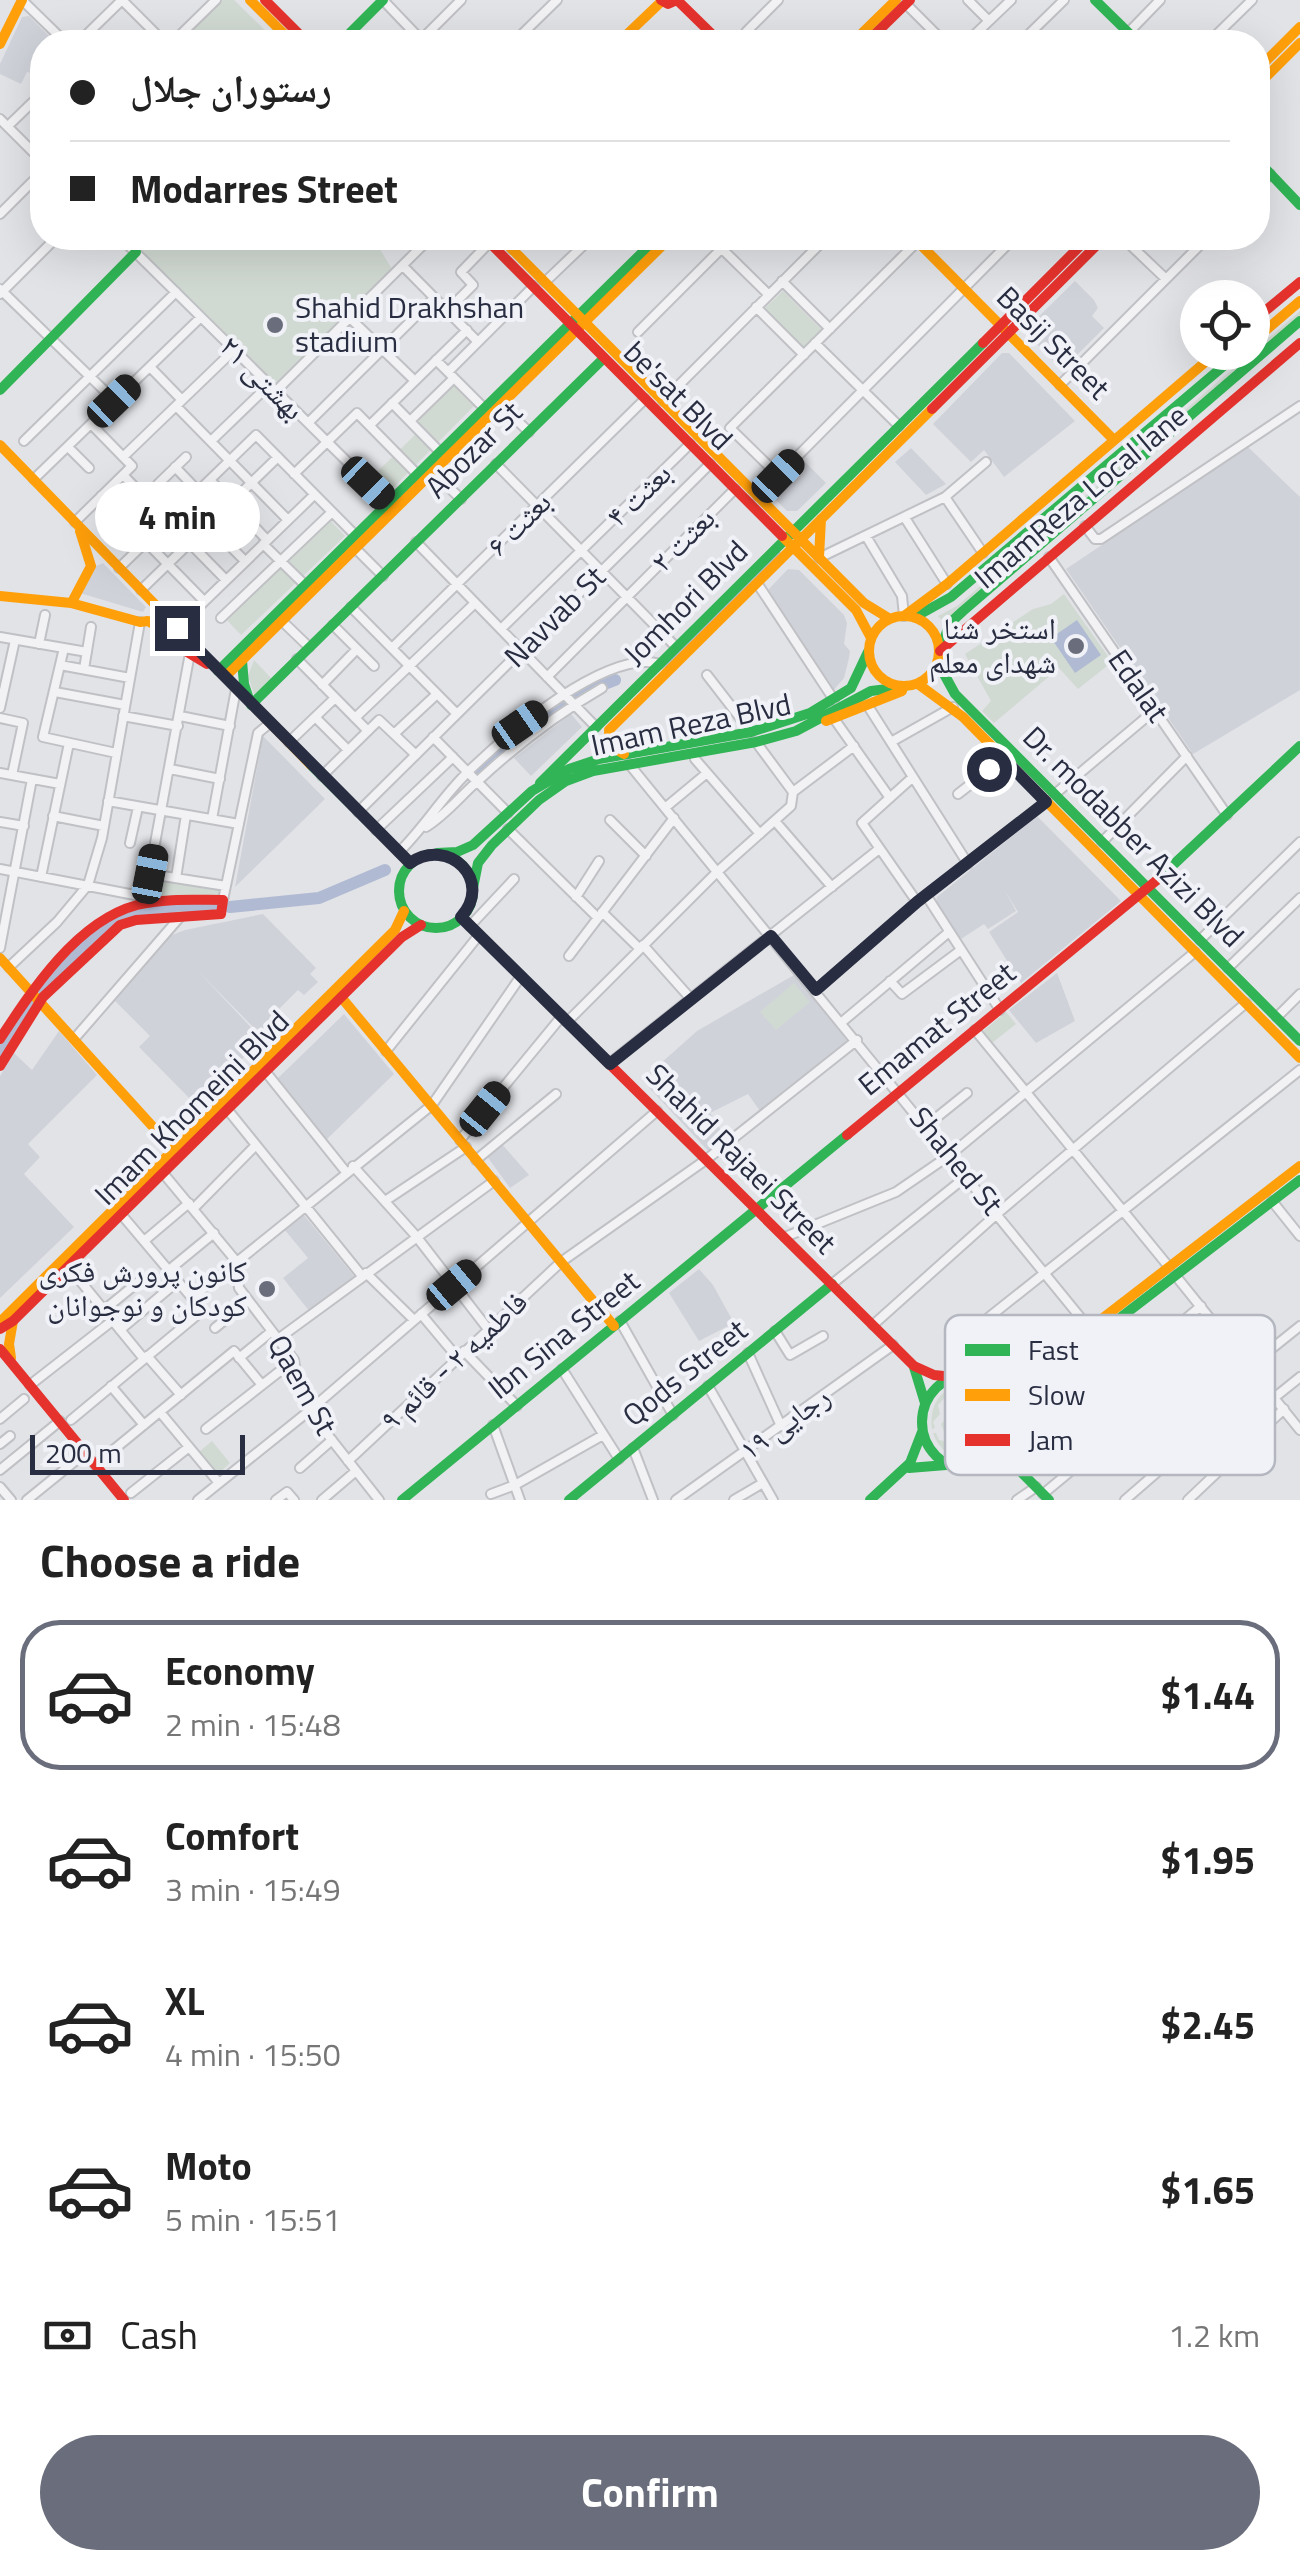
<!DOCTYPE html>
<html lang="en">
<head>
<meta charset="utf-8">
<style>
	:root { --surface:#fff; --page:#f6f6f6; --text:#222; --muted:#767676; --line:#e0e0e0; --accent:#6a6d7b }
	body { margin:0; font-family:"Titillium Web","Noto Naskh Arabic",sans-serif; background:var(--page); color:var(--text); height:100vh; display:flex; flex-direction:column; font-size:38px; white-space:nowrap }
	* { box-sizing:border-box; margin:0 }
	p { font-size:32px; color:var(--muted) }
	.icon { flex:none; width:55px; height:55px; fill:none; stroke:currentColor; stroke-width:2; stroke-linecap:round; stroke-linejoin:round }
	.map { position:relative; height:1500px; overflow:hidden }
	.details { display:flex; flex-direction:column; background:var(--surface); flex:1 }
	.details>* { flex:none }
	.banner { position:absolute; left:30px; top:30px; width:1240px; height:220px; border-radius:40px; box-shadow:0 10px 40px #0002; display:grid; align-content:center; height:220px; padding:0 40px; background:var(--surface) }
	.fabs { position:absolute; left:1180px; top:280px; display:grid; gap:20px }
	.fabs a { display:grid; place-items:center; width:90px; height:90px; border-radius:50%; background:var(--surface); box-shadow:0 10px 40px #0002; font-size:50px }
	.scale { position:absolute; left:30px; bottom:25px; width:215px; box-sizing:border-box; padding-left:10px; border:5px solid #292d41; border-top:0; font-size:28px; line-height:35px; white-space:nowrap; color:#292d41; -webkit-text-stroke:8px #f0f2f7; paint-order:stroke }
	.end { position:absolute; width:45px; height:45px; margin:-22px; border:12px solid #292d41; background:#fff; box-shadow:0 0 0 5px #fff }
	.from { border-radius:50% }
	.bubble { position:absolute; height:70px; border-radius:35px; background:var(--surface); box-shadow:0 10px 40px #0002; font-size:32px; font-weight:700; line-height:70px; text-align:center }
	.car { position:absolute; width:30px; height:60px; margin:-30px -15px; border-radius:12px; box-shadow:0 0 8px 2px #0007; background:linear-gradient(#222 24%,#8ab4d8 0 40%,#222 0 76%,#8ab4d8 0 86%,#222 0) }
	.banner b { display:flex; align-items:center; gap:35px; height:95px; font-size:38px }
	.banner b+b { border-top:2px solid var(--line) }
	.banner i { width:25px; height:25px; background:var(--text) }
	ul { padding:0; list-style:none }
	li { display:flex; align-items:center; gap:30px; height:150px; margin:0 20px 15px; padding:0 20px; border:5px solid transparent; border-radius:40px }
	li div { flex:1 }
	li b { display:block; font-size:38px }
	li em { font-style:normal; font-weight:700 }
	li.selected { border-color:var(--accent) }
	li>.icon { width:90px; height:90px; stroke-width:1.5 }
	h2 { padding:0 40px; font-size:45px; line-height:120px }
	.pay { display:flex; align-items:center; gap:25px; height:110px; padding:0 40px; font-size:38px }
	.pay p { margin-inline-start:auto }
	.cta { display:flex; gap:20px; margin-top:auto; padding:20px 40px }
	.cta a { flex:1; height:115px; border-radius:60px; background:var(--accent); color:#fff; font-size:40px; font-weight:700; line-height:115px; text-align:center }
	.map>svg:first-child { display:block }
	.built { fill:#d0d2da }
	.green { fill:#d1dad2 }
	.water { fill:#b0bad3 }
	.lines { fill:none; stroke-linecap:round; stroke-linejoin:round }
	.river { stroke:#b0bad3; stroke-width:12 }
	.street-casing { stroke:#c0c1c5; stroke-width:12 }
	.street { stroke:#f2f2f4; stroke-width:8 }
	.fast { stroke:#30b455; stroke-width:10 }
	.slow { stroke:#ff9f0a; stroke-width:10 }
	.jam { stroke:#e5322d; stroke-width:10 }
	.route { stroke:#292d41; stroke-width:12 }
	.poi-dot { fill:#6a6d7b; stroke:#f0f2f7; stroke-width:4 }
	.labels { text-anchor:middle; stroke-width:8; stroke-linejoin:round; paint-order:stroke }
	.poi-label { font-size:30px; fill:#292d41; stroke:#f0f2f7; text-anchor:end }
	.street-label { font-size:30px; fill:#292d41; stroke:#f0f2f7 }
	.key { fill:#f0f2f7; stroke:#b4b7c0; stroke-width:2.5 }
	.key-label { font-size:28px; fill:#292d41 }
</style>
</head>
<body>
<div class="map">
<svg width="1300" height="1500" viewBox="0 0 1300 1500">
	<rect width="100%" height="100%" fill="#e2e3e7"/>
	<!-- built -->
	<path class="built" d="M29 16 55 42H42V65L34 61 31 73 27 72 21 84 0 74V64L22 17Z
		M1075 281 1094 300 1098 308 1092 316 1104 328 1062 370 1027 334V328Z
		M1002 353H1009L1075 421 1004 477 984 450 971 462 933 424Z
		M1248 447 1300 497V690L1193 754 1066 569Z
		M911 448 946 484 926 495 895 462Z
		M800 457 826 483 797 511H787L767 491Z
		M103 563 146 607 143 612 80 593 92 568Z
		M788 569 799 570 844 615 847 623 844 644 850 651 849 658 844 678 832 692 766 592Z
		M571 714 582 727 531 776 514 758Z
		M263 736 325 799 235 887Z
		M1037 816 1121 901 1021 983 989 932 1018 912 1005 891 1016 911 988 929 984 924 961 939 936 902 937 897Z
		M263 914 316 968 310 974 318 982 304 995 298 990 278 1010 283 1016 263 1037 197 970 262 1039 196 1105 139 1047 150 1036 113 999 167 937 185 930Z
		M1057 973 1075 1021 1036 1043 1009 1010Z
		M794 975 848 1042 760 1111 748 1094 710 1113 728 1141 711 1154 642 1080 697 1031Z
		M344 1014 394 1074 324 1142 275 1081Z
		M59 1031 97 1075 28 1144 40 1157 24 1174 74 1227 0 1298V1076L14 1053 32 1070Z
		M501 1143 529 1175 510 1188 486 1155Z
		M303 1214 354 1276 310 1312 283 1278 308 1258 284 1229Z
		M699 1269 713 1285 734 1323 699 1341 669 1293Z"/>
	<!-- green -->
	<path class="green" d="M223 0H234L277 42H180Z
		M128 238H373L392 269 278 381 271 383Z
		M783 291 822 330 803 348 764 309Z
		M1300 311V316L944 623 938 616 957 606Z
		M454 386 474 406 392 489 376 473 422 428 417 422Z
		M329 519 345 536 241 635 224 617Z
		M1064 594 1112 662 1078 689 1059 668 994 723 982 711 991 701 965 654 1033 609 1051 604Z
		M254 660 272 679 255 697 248 676Z
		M152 877 220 889 219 898 148 899Z
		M794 983 810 1002 776 1030 760 1012Z
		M1006 1012 1016 1024 992 1043 983 1031Z
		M975 1382C1004 1391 1019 1420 999 1446L995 1445 1000 1439 997 1428 1006 1420 1000 1403 991 1399 987 1389 971 1384 963 1394 951 1391 938 1405 940 1414 933 1422 935 1428 932 1429C928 1400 947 1382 975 1382Z
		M953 1397 963 1401 966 1410 958 1419 961 1428 954 1435 945 1434 941 1424 948 1416 945 1406Z
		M933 1433H936L939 1440 948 1442 953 1453 971 1456 977 1448 988 1451 993 1447 995 1450C971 1466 943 1461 933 1433Z
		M212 1441 230 1463 218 1474 199 1452Z"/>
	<!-- water -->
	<path class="water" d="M1077 620 1101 655 1075 673 1051 638Z"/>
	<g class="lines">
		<!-- river -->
		<path class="river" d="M669 663 776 556
			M574 696 615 680
			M473 773 523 731 564 703
			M230 907 319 898 385 870
			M43 989C64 969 93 932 119 920 147 907 184 910 214 908
			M0 1053 32 1001"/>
		<defs>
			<path id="street" d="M22 0 65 42
				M122 0 164 42
				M383 0 423 42
				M968 0 989 21
				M906 4 944 42
				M746 32 778 0
				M1128 33 1160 0
				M421 40 461 0
				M79 42 122 0
				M173 42 216 0
				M514 42 557 0
				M967 42 1011 0
				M1021 42 1064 0
				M1209 42 1252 0
				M0 119 42 161
				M8 126 42 93
				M1258 187 1270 174
				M0 214 42 172
				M121 238 389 503
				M711 238 769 295
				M1123 238 1166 279
				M512 249 523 238
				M403 266 478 342
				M782 281 830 329
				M545 282 591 238
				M0 289 115 401
				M0 294 56 238
				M756 307 804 355
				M447 311 473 285 461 272 490 242
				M350 318 415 381
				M638 332 732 238
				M815 343 899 426
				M436 360 484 408
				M150 367 182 400
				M448 372 534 286
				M1060 385 1207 238
				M276 391 430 238
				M663 401 826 238
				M392 403 440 452
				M501 405 529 432
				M176 406 288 520
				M410 421 454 378
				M308 423 434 298
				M370 425 467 330
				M24 441 176 292
				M211 441 269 385
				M68 447 89 468
				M123 457 234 350
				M496 464 676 647
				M175 467 198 491
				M433 472 461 499
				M294 474 357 413 417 474
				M123 475 226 580
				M778 475 730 428 921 238
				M34 479 201 317
				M210 480 267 540
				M158 484 186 457
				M101 496 204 601
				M758 496 1014 238
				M945 497 983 553
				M187 503 245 561
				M905 518 947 584
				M75 522 132 466 91 424
				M1085 526 1095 539H1101L1300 406
				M866 536 902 596 904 616
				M416 542 596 727
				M263 544 305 585
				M356 549 383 576
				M1049 557 1227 815
				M819 558 945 497 986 462
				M119 568 256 435 356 536
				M757 583 834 700
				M141 590 278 457
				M351 607 457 714
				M221 618 332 512
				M282 621 309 647
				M333 625 374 666
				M177 628 314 495
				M501 629 690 444
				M0 637 87 652
				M39 644 45 615
				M64 648 43 737 116 753
				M392 648 645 399
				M297 659 368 731
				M60 665 130 678
				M84 669 91 627
				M707 675 751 732
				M547 677 735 489
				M322 685 357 649
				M55 692 125 705
				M868 706 968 864
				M0 708 15 640
				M123 716 178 726
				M180 716 230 726
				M315 717 348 750
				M0 718 23 723 12 775
				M355 718 475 603
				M835 720 890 798
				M394 734 437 694
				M433 737 508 813
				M289 742 335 698
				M756 742 793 792
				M891 742 953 707
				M695 759 760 834
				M629 764 1089 1328
				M170 769 220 779
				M0 773 60 784
				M322 776 379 720 416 755
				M913 777 862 823 917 902
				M793 792 854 746
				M958 794 1003 759
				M1055 794 1155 710
				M108 801 239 824
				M666 807 707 773
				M358 812 710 464
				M53 816 104 826
				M212 819 236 689
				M610 820 646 856
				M775 821 832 887
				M0 822 24 826
				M426 827C447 814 461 795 480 779 518 744 557 714 602 688
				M508 829 598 918
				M376 830 453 757
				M1102 842 1187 756
				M130 843 138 807
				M399 852C425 827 443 795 470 770 506 735 608 648 660 664
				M0 869 145 897
				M150 874 226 886
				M41 877 69 743
				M176 878 186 815
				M926 895 1000 1010
				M576 897 599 861
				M223 900 258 733 270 723
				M144 903 190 653
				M602 912 640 949
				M470 926 514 879
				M1200 940 1300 842
				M643 945 691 999
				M0 948 32 779
				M569 956 674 818
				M9 967 57 922 88 885 102 838 140 622
				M1228 968 1300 898
				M890 981 902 994 961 950
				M816 990 917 902 1047 801
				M1277 1017 1300 994
				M567 1022 717 872 791 806 793 792
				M842 1022 949 932
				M975 1030 1169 1267
				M75 1038 180 917
				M386 1051 479 935
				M610 1063 879 849
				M265 1071 346 1172
				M227 1109 362 1276
				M926 1126 967 1093
				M460 1140 562 1016
				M476 1160 556 1094
				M353 1166 416 1236 488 1329
				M163 1173 236 1261 239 1288 294 1360 298 1386 309 1411 379 1500
				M385 1201 466 1147
				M1272 1201 1300 1236
				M194 1208 256 1145
				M121 1214 192 1298 432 1105 521 976
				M785 1237 896 1192 950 1155 1195 952
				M144 1241 189 1203
				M68 1266 144 1359
				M169 1270 214 1233
				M366 1273 414 1320
				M1175 1275 1300 1430
				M832 1284 967 1176
				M104 1310 142 1279
				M421 1314 457 1357
				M620 1321 673 1415
				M873 1325 998 1213 1246 1003
				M978 1326 1300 1070
				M215 1328 248 1301
				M120 1330 178 1281
				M775 1331 790 1355 823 1336
				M1166 1335 1201 1306
				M278 1339 494 1181
				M464 1351 517 1406
				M748 1353 781 1426
				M147 1356 181 1395
				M239 1358 272 1331
				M1250 1366 1300 1326
				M562 1369 619 1459
				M30 1385 112 1321
				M111 1386 144 1425
				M708 1386 773 1500
				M1201 1392 1243 1357
				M1274 1398 1300 1377
				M160 1412 219 1483
				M0 1419 24 1399
				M71 1420 202 1311
				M493 1425 520 1500
				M206 1429 294 1360
				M0 1444 10 1436
				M633 1448 653 1500
				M348 1461 561 1262 707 1159 857 1040
				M95 1465 234 1351 262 1385
				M300 1468 332 1440
				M0 1470 60 1421
				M0 1487 11 1500
				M131 1493 189 1447
				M491 1494 515 1485 603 1435
				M1043 1494 1113 1436
				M27 1500 85 1453
				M198 1500 309 1411 657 1111
				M276 1500 287 1492 294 1500
				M322 1500 356 1471
				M676 1500 893 1345
				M734 1500 763 1483
				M1017 1500 1036 1487
				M1125 1500 1163 1467
				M1188 1500 1284 1409"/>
		</defs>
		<!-- street casing -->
		<use href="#street" class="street-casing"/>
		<!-- street -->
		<use href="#street" class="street"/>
		<!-- fast -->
		<path class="fast" d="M1095 0 1138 42
			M341 42 383 0
			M1258 161 1300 205
			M0 390 136 252
			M915 617 951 597 1240 352
			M940 651 950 623 963 611 1300 321
			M242 661 244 684 251 705 604 358
			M938 663 955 694 1300 1041
			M218 671 657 238
			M311 765 410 863
			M540 783 983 343
			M437 853 457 852 473 845 532 791 569 769 599 759 751 732 810 713 851 688 868 652
			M399 891a37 37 0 1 1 74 0a37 37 0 1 1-74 0Z
			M1157 880 1300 746
			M473 888 478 863 492 845 539 800 566 781 593 771 756 742 796 731 871 691 904 687
			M914 1367 925 1403
			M922 1422a48 48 0 1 1 96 0a48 48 0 1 1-96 0Z
			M1018 1422 1023 1403 1039 1380 1300 1180
			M1004 1455 1049 1500
			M909 1468 946 1465
			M402 1500 847 1135
			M569 1500 832 1284
			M870 1500 910 1463 922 1432"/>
		<!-- slow -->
		<path class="slow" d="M250 0 292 42
			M619 42 662 1
			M853 42 896 0
			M0 44 22 0
			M1258 69 1300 27
			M1258 85 1300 43
			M501 238 864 603 890 619
			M914 238 1114 440
			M1252 342 1300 301
			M0 445 311 765
			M80 531 91 566
			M782 536 856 610 871 638
			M819 557 821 519
			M0 596 71 603 140 622 148 621 185 643
			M72 602 91 566
			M869 651a35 35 0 1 1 70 0a35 35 0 1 1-70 0Z
			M904 616 947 584 1217 352
			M225 677 670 238
			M918 684 963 717 1300 1058
			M826 721 902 691
			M624 754 610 746 609 730 932 409
			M0 958 173 1149
			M341 997 614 1326
			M0 1322 395 930 404 911
			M11 1358 9 1344 13 1321
			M990 1378H1010L1033 1372 1300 1166"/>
		<!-- jam -->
		<path class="jam" d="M265 0 307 42
			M661 0 668 4 677 0 720 42
			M867 42 910 0
			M485 238 782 536
			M1252 322 1300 282
			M983 343 1088 238
			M932 409 1104 238
			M174 644 207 664
			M940 651 1300 343
			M461 917 914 1366 934 1375 953 1377
			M0 1039C32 990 77 921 137 905 165 898 195 900 223 900L221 914 136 920 120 925 43 997 0 1066
			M847 1135 1157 880
			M0 1329 13 1321 402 937 421 925
			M0 1349 124 1500"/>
	</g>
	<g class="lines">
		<!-- route -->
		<path class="route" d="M177 628 410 863C449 836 494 881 461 917L610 1064 771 936 816 990 917 902 1046 802 1003 758 989 769"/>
	</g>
	<!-- markers -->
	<g class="poi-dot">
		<circle cx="275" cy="325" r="10"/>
		<circle cx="1076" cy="646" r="10"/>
		<circle cx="267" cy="1289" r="10"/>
	</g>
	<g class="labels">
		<!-- poi labels -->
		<g class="poi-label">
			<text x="295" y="318" text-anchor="start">Shahid Drakhshan<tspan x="295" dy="34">stadium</tspan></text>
			<text x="1056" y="639">استخر شنا<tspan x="1056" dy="34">شهدای معلم</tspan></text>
			<text x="247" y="1282">کانون پرورش فکری<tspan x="247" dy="34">کودکان و نوجوانان</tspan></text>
		</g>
		<!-- street labels -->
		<g class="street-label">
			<text transform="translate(1053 343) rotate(45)" y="10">Basij Street</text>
			<text transform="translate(262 378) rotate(45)" y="10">بهشتی ۲۱</text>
			<text transform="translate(678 396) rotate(45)" y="10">be'sat Blvd</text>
			<text transform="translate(474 450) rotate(-45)" y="10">Abozar St</text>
			<text transform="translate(639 495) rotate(-44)" y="10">بعثت ۴</text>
			<text transform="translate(1081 497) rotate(-40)" y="10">ImamReza Local lane</text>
			<text transform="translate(519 524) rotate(-45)" y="10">بعثت ۶</text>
			<text transform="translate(683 540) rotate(-45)" y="10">بعثت ۲</text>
			<text transform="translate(686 603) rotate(-45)" y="10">Jomhori Blvd</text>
			<text transform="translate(555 617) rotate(-45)" y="10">Navvab St</text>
			<text transform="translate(1138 686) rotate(55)" y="10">Edalat</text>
			<text transform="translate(691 725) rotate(-12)" y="10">Imam Reza Blvd</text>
			<text transform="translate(1133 837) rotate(45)" y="10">Dr. modabber Azizi Blvd</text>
			<text transform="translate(937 1029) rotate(-39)" y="10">Emamat Street</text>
			<text transform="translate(192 1108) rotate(-45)" y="10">Imam Khomeini Blvd</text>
			<text transform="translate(741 1159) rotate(45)" y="10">Shahid Rajaei Street</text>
			<text transform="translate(956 1161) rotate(51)" y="10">Shahed St</text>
			<text transform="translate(564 1335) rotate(-39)" y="10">Ibn Sina Street</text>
			<text transform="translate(454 1361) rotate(-43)" y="10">فاطمیه ۲ - قائم ۹</text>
			<text transform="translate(685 1373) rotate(-39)" y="10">Qods Street</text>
			<text transform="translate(302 1385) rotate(61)" y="10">Qaem St</text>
			<text transform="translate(785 1423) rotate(-36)" y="10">رجایی ۱۹</text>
		</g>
	</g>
	<!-- legend -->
	<rect x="945" y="1315" width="330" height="160" rx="15" class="key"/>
	<rect x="965" y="1344" width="45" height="12" fill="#30b455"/>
	<rect x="965" y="1389" width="45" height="12" fill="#ff9f0a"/>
	<rect x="965" y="1434" width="45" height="12" fill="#e5322d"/>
	<g class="key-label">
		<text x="1028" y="1360">Fast</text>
		<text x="1028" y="1405">Slow</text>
		<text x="1028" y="1450">Jam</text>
	</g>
</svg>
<div class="fabs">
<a><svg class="icon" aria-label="locate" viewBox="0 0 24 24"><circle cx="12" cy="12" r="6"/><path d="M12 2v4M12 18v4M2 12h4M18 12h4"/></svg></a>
</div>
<div class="scale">200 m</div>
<i class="end from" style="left:989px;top:769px"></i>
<i class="end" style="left:177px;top:628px"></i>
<div class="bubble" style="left:95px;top:482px;width:165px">4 min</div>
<i class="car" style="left:114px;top:401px;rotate:46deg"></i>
<i class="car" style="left:778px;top:476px;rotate:44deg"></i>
<i class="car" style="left:368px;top:483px;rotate:134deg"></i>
<i class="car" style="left:520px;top:725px;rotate:55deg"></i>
<i class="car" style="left:150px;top:874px;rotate:11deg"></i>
<i class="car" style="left:485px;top:1109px;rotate:39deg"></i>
<i class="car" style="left:454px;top:1285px;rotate:50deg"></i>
<div class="banner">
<b><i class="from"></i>رستوران جلال</b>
<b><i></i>Modarres Street</b>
</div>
</div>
<section class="details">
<h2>Choose a ride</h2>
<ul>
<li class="selected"><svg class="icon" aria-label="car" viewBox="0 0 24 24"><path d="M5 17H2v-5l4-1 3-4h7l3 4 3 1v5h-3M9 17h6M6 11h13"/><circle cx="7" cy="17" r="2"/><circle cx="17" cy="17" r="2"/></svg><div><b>Economy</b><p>2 min · 15:48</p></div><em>$1.44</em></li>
<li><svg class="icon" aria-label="car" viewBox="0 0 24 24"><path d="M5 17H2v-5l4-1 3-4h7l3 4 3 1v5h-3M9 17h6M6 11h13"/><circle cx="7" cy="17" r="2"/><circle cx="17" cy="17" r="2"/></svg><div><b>Comfort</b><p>3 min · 15:49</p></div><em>$1.95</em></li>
<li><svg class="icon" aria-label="car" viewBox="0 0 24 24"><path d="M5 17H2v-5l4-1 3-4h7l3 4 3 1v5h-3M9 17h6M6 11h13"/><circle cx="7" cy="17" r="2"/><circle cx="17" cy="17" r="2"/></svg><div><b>XL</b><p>4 min · 15:50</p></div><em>$2.45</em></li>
<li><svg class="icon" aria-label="car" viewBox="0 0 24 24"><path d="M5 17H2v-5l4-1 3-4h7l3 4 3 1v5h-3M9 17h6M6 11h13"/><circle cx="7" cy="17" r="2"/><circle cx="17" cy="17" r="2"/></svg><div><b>Moto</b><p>5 min · 15:51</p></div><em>$1.65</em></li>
</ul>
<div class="pay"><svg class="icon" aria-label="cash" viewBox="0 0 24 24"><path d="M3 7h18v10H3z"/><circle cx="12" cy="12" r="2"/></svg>Cash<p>1.2 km</p></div>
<div class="cta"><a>Confirm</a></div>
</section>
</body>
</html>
